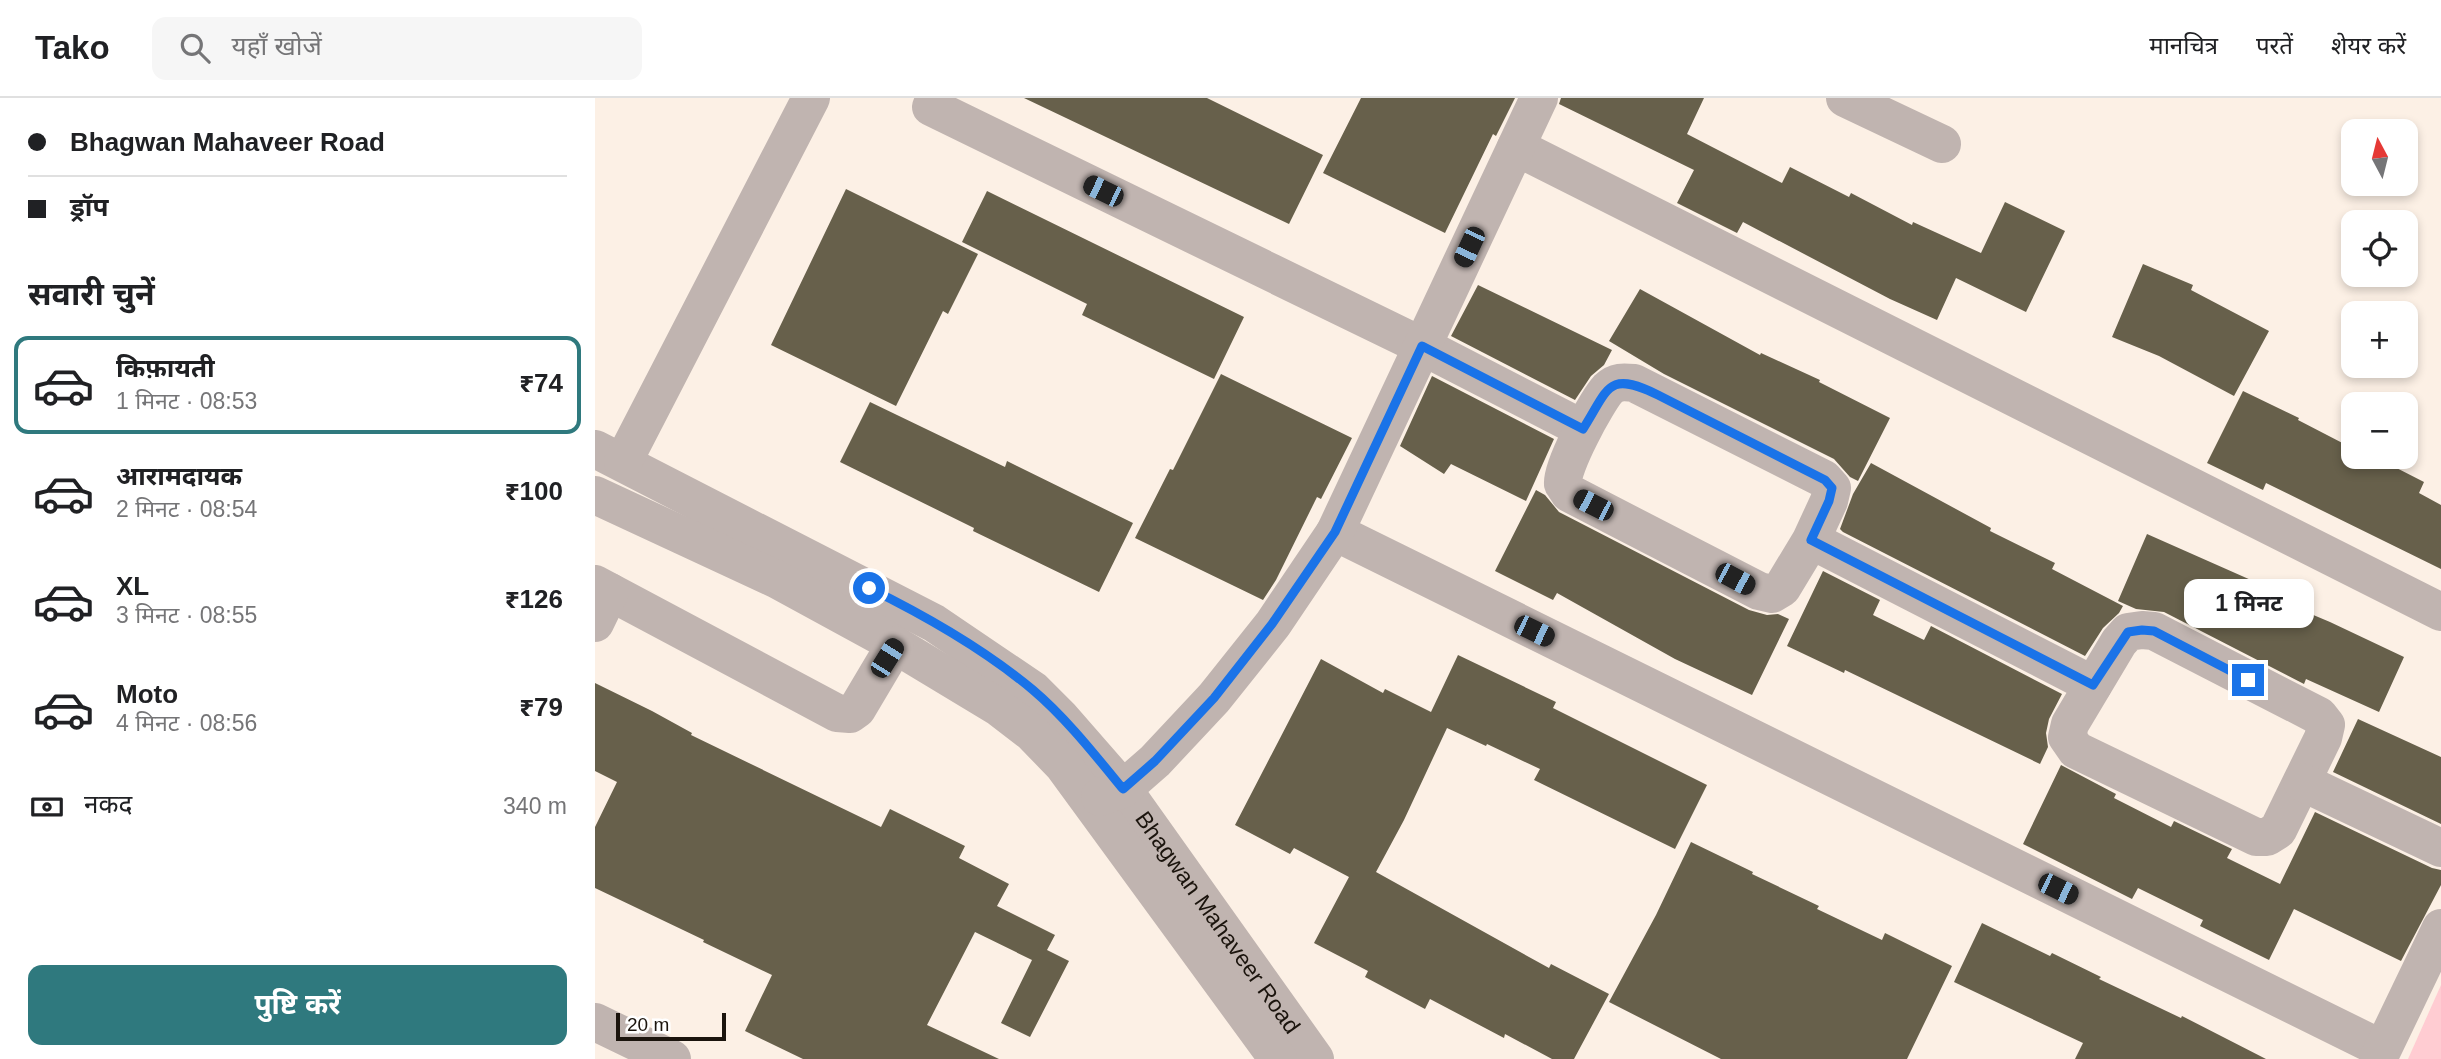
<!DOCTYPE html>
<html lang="hi">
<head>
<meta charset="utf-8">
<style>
	:root { --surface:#fff; --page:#f6f6f6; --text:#202124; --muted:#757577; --line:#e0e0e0; --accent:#2f797e }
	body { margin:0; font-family:Arial,"Noto Sans Devanagari",sans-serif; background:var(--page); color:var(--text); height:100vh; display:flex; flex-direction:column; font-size:26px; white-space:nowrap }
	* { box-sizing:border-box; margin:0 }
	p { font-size:23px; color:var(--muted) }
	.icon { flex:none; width:38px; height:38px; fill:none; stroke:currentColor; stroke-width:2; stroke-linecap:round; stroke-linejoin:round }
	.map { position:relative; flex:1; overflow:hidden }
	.drawer { display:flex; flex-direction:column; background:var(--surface); width:595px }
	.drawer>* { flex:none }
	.top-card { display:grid; align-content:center; height:154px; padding:0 28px; background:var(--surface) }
	.needle { width:46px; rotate:353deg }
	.buttons { position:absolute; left:1746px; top:21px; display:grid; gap:14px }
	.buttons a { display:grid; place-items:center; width:77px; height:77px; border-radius:14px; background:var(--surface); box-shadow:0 4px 10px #0003; font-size:35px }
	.scale { position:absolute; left:21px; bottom:18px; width:110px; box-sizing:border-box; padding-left:7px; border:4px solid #1b140d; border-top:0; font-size:19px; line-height:24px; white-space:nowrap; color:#1b140d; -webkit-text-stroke:5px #fff; paint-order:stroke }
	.end { position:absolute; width:32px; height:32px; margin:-16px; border:9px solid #1a73e8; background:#fff; box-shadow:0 0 0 4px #fff }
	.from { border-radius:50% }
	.bubble { position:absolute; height:49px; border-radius:14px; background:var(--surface); box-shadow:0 4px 10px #0003; font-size:23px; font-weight:700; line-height:49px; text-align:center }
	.car { position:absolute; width:21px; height:42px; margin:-21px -10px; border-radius:9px; box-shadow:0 0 5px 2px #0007; background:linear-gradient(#222 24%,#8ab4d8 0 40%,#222 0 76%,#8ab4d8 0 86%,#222 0) }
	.top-card b { display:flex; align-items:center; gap:24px; height:66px; font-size:26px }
	.top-card b+b { border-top:2px solid var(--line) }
	.top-card i { width:18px; height:18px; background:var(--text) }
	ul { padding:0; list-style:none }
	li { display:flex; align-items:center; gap:21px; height:98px; margin:0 14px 10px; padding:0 14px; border:4px solid transparent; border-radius:14px }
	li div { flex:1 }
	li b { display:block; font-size:26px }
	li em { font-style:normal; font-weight:700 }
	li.current { border-color:var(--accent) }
	li>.icon { width:63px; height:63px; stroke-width:1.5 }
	h2 { padding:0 28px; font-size:32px; line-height:84px }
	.pay { display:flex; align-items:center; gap:18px; height:77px; padding:0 28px; font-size:26px }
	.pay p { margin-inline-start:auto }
	.button { display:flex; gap:14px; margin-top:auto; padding:14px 28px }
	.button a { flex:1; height:80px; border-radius:14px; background:var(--accent); color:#fff; font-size:28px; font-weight:700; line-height:80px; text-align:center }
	header { display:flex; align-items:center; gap:42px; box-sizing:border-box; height:98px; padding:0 35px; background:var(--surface); border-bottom:2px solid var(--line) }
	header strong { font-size:33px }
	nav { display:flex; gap:38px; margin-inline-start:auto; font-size:24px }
	.search { width:490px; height:63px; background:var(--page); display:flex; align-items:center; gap:18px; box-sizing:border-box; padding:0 24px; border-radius:14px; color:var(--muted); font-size:26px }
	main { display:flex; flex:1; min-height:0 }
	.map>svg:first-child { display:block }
	.green { fill:#ffccd2 }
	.building { fill:#67604b }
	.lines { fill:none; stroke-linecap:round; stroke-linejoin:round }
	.minor { stroke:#c0b4b0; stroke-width:38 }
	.route { stroke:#1a73e8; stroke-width:9 }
	.labels { text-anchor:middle; stroke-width:7; stroke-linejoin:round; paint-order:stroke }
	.street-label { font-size:23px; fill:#1b140d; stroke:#fff }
</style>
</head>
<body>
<header>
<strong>Tako</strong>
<div class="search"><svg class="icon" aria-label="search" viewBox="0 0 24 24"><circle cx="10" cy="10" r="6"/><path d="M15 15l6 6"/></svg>यहाँ खोजें</div>
<nav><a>मानचित्र</a><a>परतें</a><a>शेयर करें</a></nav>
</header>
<main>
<section class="drawer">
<div class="top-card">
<b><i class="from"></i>Bhagwan Mahaveer Road</b>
<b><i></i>ड्रॉप</b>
</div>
<h2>सवारी चुनें</h2>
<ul>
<li class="current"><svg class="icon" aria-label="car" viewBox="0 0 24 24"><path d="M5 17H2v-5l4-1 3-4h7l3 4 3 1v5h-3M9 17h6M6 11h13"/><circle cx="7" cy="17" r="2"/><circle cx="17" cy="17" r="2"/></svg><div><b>किफ़ायती</b><p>1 मिनट · 08:53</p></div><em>₹74</em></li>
<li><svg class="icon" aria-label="car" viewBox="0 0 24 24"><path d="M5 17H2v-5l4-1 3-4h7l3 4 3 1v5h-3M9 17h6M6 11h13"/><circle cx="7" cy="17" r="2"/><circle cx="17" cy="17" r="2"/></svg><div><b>आरामदायक</b><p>2 मिनट · 08:54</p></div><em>₹100</em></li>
<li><svg class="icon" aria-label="car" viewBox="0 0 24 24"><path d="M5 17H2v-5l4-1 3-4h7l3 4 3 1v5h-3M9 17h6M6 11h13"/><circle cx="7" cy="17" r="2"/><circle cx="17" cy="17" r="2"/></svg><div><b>XL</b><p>3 मिनट · 08:55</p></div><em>₹126</em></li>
<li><svg class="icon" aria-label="car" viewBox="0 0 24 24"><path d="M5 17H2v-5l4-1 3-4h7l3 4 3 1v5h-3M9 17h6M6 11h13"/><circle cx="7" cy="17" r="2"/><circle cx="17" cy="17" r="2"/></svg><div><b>Moto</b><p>4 मिनट · 08:56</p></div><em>₹79</em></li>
</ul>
<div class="pay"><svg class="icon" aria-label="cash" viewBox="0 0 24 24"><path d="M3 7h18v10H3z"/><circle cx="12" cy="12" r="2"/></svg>नकद<p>340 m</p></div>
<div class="button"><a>पुष्टि करें</a></div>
</section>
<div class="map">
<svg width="1846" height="961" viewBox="0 0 1846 961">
	<rect width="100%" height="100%" fill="#fcf0e5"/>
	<!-- green -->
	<path class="green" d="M1846 887V961H1813Z"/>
	<!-- building -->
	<path class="building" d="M429 0H612L728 57 694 126Z
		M766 0H920L901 38 898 36 850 135 728 75Z
		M966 0H1109L1092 36 1187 85 1195 69 1254 99 1256 95 1317 127 1318 124 1386 155 1410 104 1470 133 1431 214 1361 180 1342 222 1295 201 1148 124 1142 135 1082 105 1099 72 964 6Z
		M251 91 383 156 353 216 348 213 301 308 176 247Z
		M392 93 649 219 619 281 487 217 492 206 367 144Z
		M1548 166 1598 187 1596 192 1674 233 1639 298 1564 258 1517 239Z
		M883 187 1017 252 1009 267 996 278 980 302 856 238Z
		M1045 191 1165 257 1166 255 1225 282 1224 284 1295 320 1263 383 1255 379 1239 361 1069 276 1014 243Z
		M626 276 757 340 726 401 722 399 681 482 668 502 540 440 575 371 578 372Z
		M837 278 959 341 931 403 856 366 849 376 805 348Z
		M1648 293 1704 320 1703 322 1759 351V359H1773L1780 363 1782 360 1829 384 1824 395 1846 407V471L1671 385 1668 392 1612 365Z
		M275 304 410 369 412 363 538 425 504 494 378 433 379 430 245 364Z
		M1276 365 1396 430 1395 433 1460 465 1457 471 1528 508 1524 515 1508 530 1490 558 1248 434 1245 431 1258 396Z
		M941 392 950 397 964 414 1154 512 1172 517 1183 516 1194 521 1157 597 1080 561 962 495 958 502 900 473Z
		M1552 436 1674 490 1671 497 1735 524 1809 559 1784 614 1711 581 1709 586 1569 514 1541 511 1523 503Z
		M1228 473 1285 502 1278 517 1329 542 1336 528 1467 596 1454 621 1451 635 1453 649 1445 666 1250 572 1249 575 1192 548Z
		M863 557 961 604 958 610 1112 687 1080 751 939 682 945 671 892 646 891 648 852 630 809 722 781 774 954 870 956 866 1014 896 979 961H957L910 936 909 940 835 901 830 911 770 879 773 873 719 845 754 779 699 750 695 756 640 727 726 561 788 595 790 591 836 614Z
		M0 585 57 613 97 635 96 637 286 729 295 711 370 748 364 760 414 786 402 808 460 837 452 852 474 863 435 939 406 925 437 862 380 834 332 927 404 961H208L150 933 177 877 108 844 109 842 0 790V729L22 684 0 673Z
		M1763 621 1846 659V726L1738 674Z
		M1466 667 1521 696 1519 700 1576 729 1579 723 1637 751 1632 760 1685 786 1720 714 1837 770 1846 772V787L1806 863 1699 811 1674 862 1605 828 1608 822 1543 790 1537 801 1428 746Z
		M1096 744 1158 774 1157 776 1224 808 1222 811 1287 842 1290 835 1357 868 1312 961H1126L1014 904 1061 817Z
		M1387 825 1455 858 1457 855 1506 879 1504 881 1586 920 1587 918 1671 961H1480L1488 945 1359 884Z"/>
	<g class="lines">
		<!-- minor -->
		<g class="minor">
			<path d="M1250 0 1347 46"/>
			<path d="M336 9 827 248 988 331"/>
			<path d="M921 49 1846 514"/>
			<path id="s1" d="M0 351 339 525 438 592 466 620 528 691 720 961"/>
			<path d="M28 364 216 0"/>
			<path d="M0 397 183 482 282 536 403 609 437 635 468 667 683 961"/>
			<path d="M740 434 1787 951"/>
			<path d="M1216 442 1187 490 1177 496 1164 493 974 395C973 393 969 387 968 386 965 371 1002 303 1013 291 1021 283 1029 284 1039 285L1229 381 1237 390 1234 403 1216 442 1498 587"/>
			<path d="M0 486 242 615 255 616 262 611 300 547"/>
			<path d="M0 525 15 494"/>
			<path d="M1547 532 1559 533 1724 618 1731 627 1728 640 1683 732 1672 739H1661L1481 652 1472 639 1475 626 1524 544 1533 534Z"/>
			<path d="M1707 684 1846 750"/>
			<path d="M505 699 528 691 560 663 619 600 678 526 740 434 944 0"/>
			<path d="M0 924 77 961"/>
			<path d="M1783 961 1846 830"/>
		</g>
	</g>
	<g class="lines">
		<!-- route -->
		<path class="route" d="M274 490C331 518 389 551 438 592 471 620 500 657 528 691L560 663 619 600 677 526 740 434 827 248 988 331C1014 290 1012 272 1063 297L1230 382 1237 390 1234 403 1216 442 1498 587 1533 534 1547 532 1559 533 1653 582"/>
	</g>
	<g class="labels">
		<!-- street labels -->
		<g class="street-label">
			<text dy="8" stroke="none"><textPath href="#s1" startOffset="798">Bhagwan Mahaveer Road</textPath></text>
		</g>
	</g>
</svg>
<div class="buttons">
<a><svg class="needle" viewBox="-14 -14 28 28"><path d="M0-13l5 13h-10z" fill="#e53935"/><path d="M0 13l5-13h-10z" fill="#757577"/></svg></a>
<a><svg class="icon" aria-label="locate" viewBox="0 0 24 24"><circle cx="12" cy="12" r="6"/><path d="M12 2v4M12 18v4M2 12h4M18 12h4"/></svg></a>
<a>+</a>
<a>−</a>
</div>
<div class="scale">20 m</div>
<i class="end from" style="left:274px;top:490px"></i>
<i class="end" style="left:1653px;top:582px"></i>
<div class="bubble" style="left:1589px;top:481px;width:130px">1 मिनट</div>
<i class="car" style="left:508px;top:93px;rotate:296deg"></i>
<i class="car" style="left:874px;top:149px;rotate:205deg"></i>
<i class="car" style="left:998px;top:407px;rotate:297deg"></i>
<i class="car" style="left:1140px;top:481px;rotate:118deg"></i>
<i class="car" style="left:939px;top:533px;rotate:116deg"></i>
<i class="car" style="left:292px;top:560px;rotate:32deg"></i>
<i class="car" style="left:1463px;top:791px;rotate:116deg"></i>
</div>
</main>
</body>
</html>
